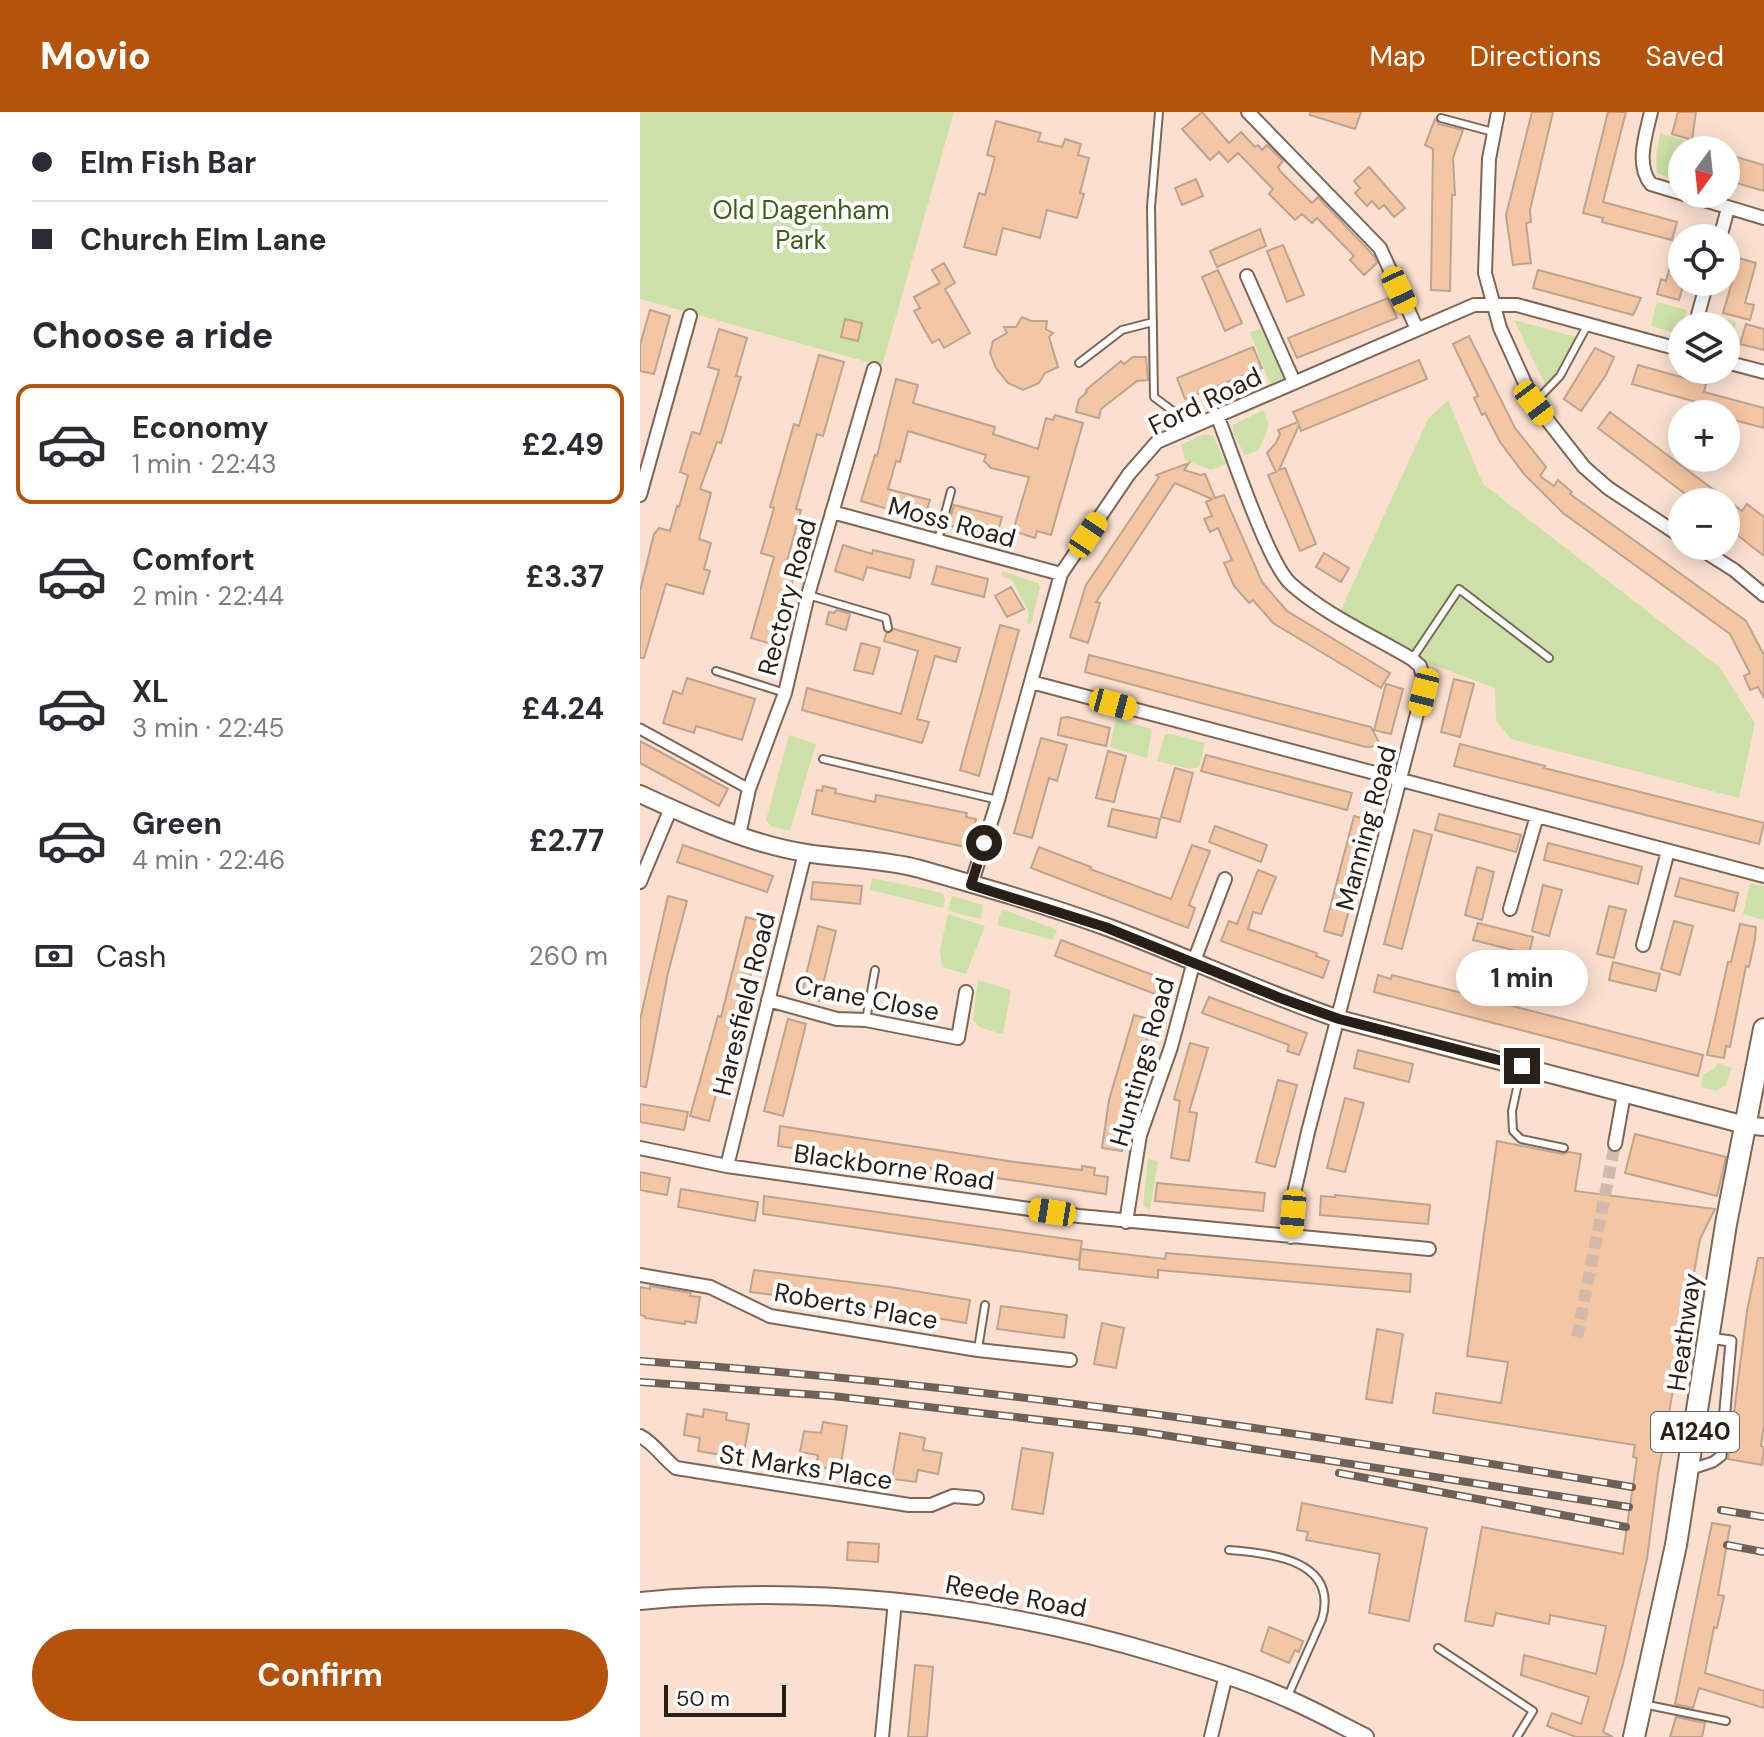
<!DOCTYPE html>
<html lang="en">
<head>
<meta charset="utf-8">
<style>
	:root { --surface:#fff; --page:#f2f2f3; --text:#2b2b33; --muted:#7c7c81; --line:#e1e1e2; --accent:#b45309 }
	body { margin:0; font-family:"DM Sans",sans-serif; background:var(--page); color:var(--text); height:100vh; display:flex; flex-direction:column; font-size:30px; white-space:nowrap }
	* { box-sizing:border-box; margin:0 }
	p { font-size:26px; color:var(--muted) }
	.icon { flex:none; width:44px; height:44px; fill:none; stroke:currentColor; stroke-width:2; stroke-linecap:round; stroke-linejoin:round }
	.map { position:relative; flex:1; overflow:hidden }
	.side { display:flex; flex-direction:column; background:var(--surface); width:640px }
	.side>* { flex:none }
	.banner { display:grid; align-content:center; height:176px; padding:0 32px; background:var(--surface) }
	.needle { width:52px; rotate:195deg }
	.buttons { position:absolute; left:1028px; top:24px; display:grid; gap:16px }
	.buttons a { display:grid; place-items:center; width:72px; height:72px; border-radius:50%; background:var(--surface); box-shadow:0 4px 20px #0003; font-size:40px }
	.scale { position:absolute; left:24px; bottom:20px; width:122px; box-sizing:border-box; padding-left:8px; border:4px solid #291f19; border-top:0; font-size:22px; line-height:28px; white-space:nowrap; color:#291f19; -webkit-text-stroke:6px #fff; paint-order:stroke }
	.end { position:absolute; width:36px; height:36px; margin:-18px; border:10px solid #291f19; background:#fff; box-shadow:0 0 0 4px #fff }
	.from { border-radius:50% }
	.bubble { position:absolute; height:56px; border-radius:28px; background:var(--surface); box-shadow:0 4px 20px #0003; font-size:26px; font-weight:700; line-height:56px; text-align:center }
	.car { position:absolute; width:24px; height:48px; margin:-24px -12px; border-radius:10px; box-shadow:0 0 6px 2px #0007; background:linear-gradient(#f5c518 24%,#345 0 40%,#f5c518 0 76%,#345 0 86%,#f5c518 0) }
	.banner b { display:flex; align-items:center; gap:28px; height:76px; font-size:30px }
	.banner b+b { border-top:2px solid var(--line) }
	.banner i { width:20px; height:20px; background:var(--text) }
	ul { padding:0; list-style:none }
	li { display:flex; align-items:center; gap:24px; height:120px; margin:0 16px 12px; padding:0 16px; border:4px solid transparent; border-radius:16px }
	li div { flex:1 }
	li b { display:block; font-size:30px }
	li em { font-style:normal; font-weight:700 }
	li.on { border-color:var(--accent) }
	li>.icon { width:72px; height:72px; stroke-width:1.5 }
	h2 { padding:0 32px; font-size:36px; line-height:96px }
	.pay { display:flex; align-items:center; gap:20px; height:88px; padding:0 32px; font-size:30px }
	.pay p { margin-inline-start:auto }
	.cta { display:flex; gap:16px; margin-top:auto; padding:16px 32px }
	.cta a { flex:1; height:92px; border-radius:48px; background:var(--accent); color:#fff; font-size:32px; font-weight:700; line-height:92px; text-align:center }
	header { display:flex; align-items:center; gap:48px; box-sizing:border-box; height:112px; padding:0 40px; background:var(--accent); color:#fff }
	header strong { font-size:38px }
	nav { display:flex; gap:44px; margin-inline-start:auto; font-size:28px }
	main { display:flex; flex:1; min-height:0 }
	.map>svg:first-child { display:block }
	.green { fill:#cbe1a7 }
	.building { fill:#f5c6a3; stroke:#bca492; stroke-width:2 }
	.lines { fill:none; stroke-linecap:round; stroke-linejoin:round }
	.minor-tunnel { stroke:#d1b9ab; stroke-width:12; stroke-dasharray:12 6; stroke-linecap:butt }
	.service-casing { stroke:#7d6657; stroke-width:10 }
	.pedestrian-casing { stroke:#7d6657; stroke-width:13 }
	.minor-casing { stroke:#7d6657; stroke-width:16 }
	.tertiary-casing { stroke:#7d6657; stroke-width:20 }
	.primary-casing { stroke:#7d6657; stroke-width:24 }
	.service { stroke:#fff; stroke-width:6 }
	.pedestrian { stroke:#fff; stroke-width:9 }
	.minor { stroke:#fff; stroke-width:12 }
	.tertiary { stroke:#fff; stroke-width:16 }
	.primary { stroke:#fff; stroke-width:20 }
	.rail-casing { stroke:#706157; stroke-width:8 }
	.rail { stroke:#fff; stroke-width:5; stroke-dasharray:15; stroke-linecap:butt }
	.route { stroke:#291f19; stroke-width:10 }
	.labels { text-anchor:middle; stroke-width:8; stroke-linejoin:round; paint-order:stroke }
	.shield { fill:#fff; stroke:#69625e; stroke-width:2 }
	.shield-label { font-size:24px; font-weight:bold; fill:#291f19 }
	.park-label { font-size:26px; fill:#45591b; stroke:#fff }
	.street-label { font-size:26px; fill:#291f19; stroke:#fff }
</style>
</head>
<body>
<header>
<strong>Movio</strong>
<nav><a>Map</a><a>Directions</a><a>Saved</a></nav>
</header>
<main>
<section class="side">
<div class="banner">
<b><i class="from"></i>Elm Fish Bar</b>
<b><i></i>Church Elm Lane</b>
</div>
<h2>Choose a ride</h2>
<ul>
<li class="on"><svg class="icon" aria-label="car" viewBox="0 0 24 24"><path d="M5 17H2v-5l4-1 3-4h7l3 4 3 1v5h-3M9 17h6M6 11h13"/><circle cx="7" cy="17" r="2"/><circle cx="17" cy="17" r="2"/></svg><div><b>Economy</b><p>1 min · 22:43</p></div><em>£2.49</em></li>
<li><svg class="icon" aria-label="car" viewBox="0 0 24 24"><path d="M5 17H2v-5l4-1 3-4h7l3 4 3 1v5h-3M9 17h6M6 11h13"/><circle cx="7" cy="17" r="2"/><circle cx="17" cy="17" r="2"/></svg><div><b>Comfort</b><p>2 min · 22:44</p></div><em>£3.37</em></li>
<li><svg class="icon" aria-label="car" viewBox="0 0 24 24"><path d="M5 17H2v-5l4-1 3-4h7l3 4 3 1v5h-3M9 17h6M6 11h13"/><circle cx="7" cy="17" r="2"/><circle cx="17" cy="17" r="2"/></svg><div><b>XL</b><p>3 min · 22:45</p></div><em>£4.24</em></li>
<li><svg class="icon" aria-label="car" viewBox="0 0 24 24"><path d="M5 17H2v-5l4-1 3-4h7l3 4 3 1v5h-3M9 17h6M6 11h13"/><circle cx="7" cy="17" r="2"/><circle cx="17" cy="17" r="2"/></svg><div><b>Green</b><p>4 min · 22:46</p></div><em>£2.77</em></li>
</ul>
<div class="pay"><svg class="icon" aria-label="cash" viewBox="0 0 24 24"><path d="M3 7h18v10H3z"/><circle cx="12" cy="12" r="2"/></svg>Cash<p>260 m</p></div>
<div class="cta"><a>Confirm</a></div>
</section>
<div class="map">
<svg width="1124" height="1625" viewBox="0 0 1124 1625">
	<rect width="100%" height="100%" fill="#fbe0cf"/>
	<!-- green -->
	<path class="green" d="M0 0H314L242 254 0 187Z
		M1020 21 1046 29 1048 36 1042 38 1039 69 1017 61 1016 45Z
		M1017 190 1047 198 1042 218 1031 220 1011 214Z
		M1069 202 1096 210 1090 238 1086 237V214H1067Z
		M874 208 936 225 927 246 906 274Z
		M627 215 648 264 630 272 610 220Z
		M808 288 843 372 1079 555 1115 611 1099 686 871 627 856 608 855 576 778 547 700 500 788 307Z
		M623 298 629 313 619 338 605 343 593 321V313Z
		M564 322 573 324 586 352 571 358 545 348 541 333Z
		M362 459 398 471 400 475 391 512 387 511 389 501 372 468 361 464Z
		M476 607 512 617 507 646 470 635Z
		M525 622H531L565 631 559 655 550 657 517 649Z
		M149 623 176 632 150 719 131 714 126 708Z
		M232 766 303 781 305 787 303 796 230 778Z
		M1110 772 1124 774V808L1103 802Z
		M312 784 343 793 341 807 308 799Z
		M362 797 417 818 413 828 357 813Z
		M308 802 345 814 326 862 302 855 300 838Z
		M338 868 371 878 363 922 341 916 333 908Z
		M1077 951 1092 956 1086 973 1076 979 1061 975 1063 963 1076 955Z
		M508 1047 518 1049 510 1098 503 1093Z"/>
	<!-- building -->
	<path class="building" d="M562 0 589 31 601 20 615 35 618 33 622 38 627 33 643 49 638 55 640 59 672 91 678 85 734 144 737 151 724 163 710 148 714 144 677 106 672 111 662 102 655 108 629 82 633 77 598 41 588 50 579 40 570 48 542 17Z
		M670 0H721L715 17 670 3Z
		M892 0H913L890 98 891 110 886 111 891 151 873 153 866 103Z
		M968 0H986L963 90 1037 110 1032 128 962 110 963 106 943 101Z
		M1038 0H1056L1052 28 1032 22Z
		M795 7 799 12 823 18 813 46 815 83H812L810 179 791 178 793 37 785 33Z
		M356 9 401 21 398 29 422 35 425 27 441 32 438 43 449 46 440 81 444 82 437 106 407 98 400 126 363 116 356 143 324 135 339 81 345 83 355 45 347 43Z
		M1086 42 1124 53V79L1086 68Z
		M729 55 765 96 754 105 744 93 739 97 732 89 727 94 715 81 720 76 714 69Z
		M556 67 563 84 542 93 535 76Z
		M620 117 626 134 577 155 570 139Z
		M1038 126H1042L1044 170 1039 188 1017 182 1021 167 1026 169Z
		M643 133 664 183 647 190 627 139Z
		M1099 146 1116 151 1105 191 1114 193 1110 208 1083 201Z
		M304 151 315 171 305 177 330 221 304 236 299 227 292 231 274 199 280 196 274 185 300 171 292 158Z
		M578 158 602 211 585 219 562 165Z
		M898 158 947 171 1001 186 993 203 893 176Z
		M748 186 757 206 657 246 648 226Z
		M10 198 30 204 14 262 0 259V233Z
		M382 205 391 209H407L406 217 413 221 409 225 418 255 405 261 399 271 383 278 368 271 356 256 350 241 353 229 367 221 364 215H376Z
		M205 207 222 211 218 229 201 225Z
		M1106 212 1124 217V238L1100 232Z
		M79 217 107 226 96 264 101 265 81 331 77 330 60 377 71 381 59 427 71 431 64 457 70 459 63 482 26 472 4 546H0V479L14 422 19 416 30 419 37 394 39 395 48 363 40 360 52 320 60 322 79 258 68 255Z
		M829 224 875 316 906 355 900 364 914 374 918 368 932 380 930 382 1106 509 1124 543V586L1118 575 1110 578 1104 564 1110 561 1090 522 923 401 884 362 860 330 845 301 842 303 834 286 838 284 813 232Z
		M613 235 622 256 545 287 537 266Z
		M955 236 974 245 966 263 941 299 924 287Z
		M179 243 204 250 183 324 177 322 156 397 161 398 147 449 152 450 156 458 151 474 146 480 132 532 111 526 134 445 121 441 134 396 130 395 154 312 159 314Z
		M493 245H506L508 268 497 269 461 297 459 306 436 300 439 287 447 280 446 278 481 249 484 252Z
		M779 248 787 267 661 319 659 313 639 358 645 356 676 432 660 439 628 363 636 360 627 341 636 331 640 322 638 318 658 310 653 300Z
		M998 253 1066 272 1064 280 1124 296V316L1086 306V302L1065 300 1067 293 992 272Z
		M256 267 278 273 273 291 355 315 353 322 398 337 406 306 413 308 415 303 443 311 411 423 397 419 395 426 373 419 389 365 351 356 344 349 346 343 268 319 260 350 256 349 248 377 290 388 284 408 221 389 235 343 237 344Z
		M970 300 1102 399 1107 392 1124 405V444L1086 414V390H1056L958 316Z
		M549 351 544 358 560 363 565 362 575 386 584 383 622 470 647 499 750 561 741 576 633 511 613 488 609 491 594 474 584 451 592 448 578 416 570 420 564 407 572 404 566 390 572 387 535 371 456 490 460 491 448 531 430 525 446 473 519 365 516 363Z
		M314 393 362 405 356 427 308 413Z
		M203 433 232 442 233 438 274 448 270 466 227 455 223 468 195 459Z
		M684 441 709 456 701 470 676 455Z
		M297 454 348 467 344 485 292 472Z
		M371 475 384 497 367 505 355 484Z
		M197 498 210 502 206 518 186 512 189 500 194 501Z
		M360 513 379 518 339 664 320 658Z
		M254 517 320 536 316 550 295 544 277 607 289 610 282 631 162 598 167 576 261 602 278 539 244 529 246 522Z
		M221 531 240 536 233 562 214 558Z
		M449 543 731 615 741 634 726 635 445 560Z
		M47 566 115 587 102 628 56 614 54 621 23 611 33 579 42 582Z
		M814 567 834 572 820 625 801 620Z
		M746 572 763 577 751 622 734 618Z
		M428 605 470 616 466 634 418 623 421 606Z
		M401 626 427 633 417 669 409 666 392 726 374 721Z
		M0 629 88 677 79 694 0 651Z
		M820 632 905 654 904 656 1124 711 1119 732 814 654Z
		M468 639 486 644 474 690 456 686Z
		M566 643 712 681 707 698 561 659Z
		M535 656 553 661 540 710 521 705Z
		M183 674 196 677 195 681 235 690 236 683 327 701 326 705 336 707 330 736 172 702 177 678 182 679Z
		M472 697 520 707 516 726 468 714Z
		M799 702 881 723 876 740 795 718Z
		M714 704 733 709 702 824 684 819Z
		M575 714 627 733 621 750 569 730Z
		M774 718 792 723 762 837 744 832Z
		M908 731 1002 755 998 772 904 748Z
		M43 733 133 764 127 780 37 750Z
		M552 733 570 739 549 793 555 796 548 816 391 756 399 735 451 755 450 757 531 787Z
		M837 755 854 760 842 808 825 803Z
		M618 758 636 765 621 802 613 800 608 817 677 841 676 844 689 849 683 866 581 829 589 809 597 812Z
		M1040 766 1098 781 1094 799 1035 784Z
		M173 770 222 774 220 792 171 787Z
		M903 773 922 778 909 824 892 819Z
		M28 784 47 789 28 861 6 975 0 974V908Z
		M969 794 986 798 974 846 957 842Z
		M106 805 124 810 103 893 100 905 97 904 69 1009 50 1004 78 904 81 905Z
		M1034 809 1053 814 1040 863 1021 857Z
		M838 811 893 825 889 842 833 828Z
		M1100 812 1116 815 1115 827 1109 855 1106 854 1090 935 1086 934 1084 946 1067 943 1088 850H1091Z
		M178 814 196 819 179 889 161 884Z
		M421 828 521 866 515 882 415 844Z
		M973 850 1020 862 1016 879 969 868Z
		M738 863 751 867 752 863 1063 943 1058 964 734 880Z
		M569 885 667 921 659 943 647 939 649 933 562 901Z
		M494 903 513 908 491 977 482 1039 462 1036 469 988Z
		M148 907 166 912 143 1004 124 999Z
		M550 931 568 936 549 1000 557 1001 549 1049 531 1046 540 989 534 987Z
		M718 938 773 952 769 970 714 956Z
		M638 968 657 973 635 1055 616 1050Z
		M705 986 724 991 705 1060 687 1056Z
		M0 992 48 1000 44 1018 0 1010Z
		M140 1014 375 1050 442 1058V1054L455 1056 454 1063 468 1065 466 1082 138 1034Z
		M995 1022 1086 1045 1077 1084 985 1061Z
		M857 1029 923 1042 929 1040 941 1042 935 1079 1075 1097 1060 1127 1018 1362 1007 1447 983 1552 963 1620 973 1625H936L907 1614 912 1601 941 1612 949 1585 881 1563 884 1543 956 1562 966 1514 910 1503 909 1512 856 1501 853 1514 825 1509 842 1415 983 1442 997 1346 993 1345 995 1333 793 1301 796 1281 861 1291 868 1250 827 1244Z
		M0 1060 30 1066 27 1083 0 1078Z
		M517 1071 625 1081 623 1099 515 1089Z
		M41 1077 118 1090 115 1109 38 1095Z
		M695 1083 790 1093 788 1112 680 1103 681 1084 695 1085Z
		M124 1084 442 1129 439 1148 123 1102Z
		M441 1137 525 1147 526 1141 771 1162 770 1180 518 1158V1166L439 1157Z
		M1118 1146H1124V1312L1121 1334 1124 1335 1122 1353 1088 1347 1107 1199Z
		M114 1158 250 1175 330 1188 326 1211 232 1195 110 1180Z
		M10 1174 51 1181 50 1184 60 1185 56 1211 45 1209V1212L5 1206V1204L0 1203V1175L10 1177Z
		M361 1194 427 1203 424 1226 357 1217Z
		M462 1211 484 1216 476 1256 454 1252Z
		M737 1217 763 1222 752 1291 726 1287Z
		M64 1297 87 1301 86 1308 109 1312 105 1335 83 1331 81 1343 58 1339 60 1326 44 1323 47 1302 63 1305Z
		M183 1310 207 1314 200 1358 176 1355 178 1343 160 1340 164 1319 181 1321Z
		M260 1321 285 1326 283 1338 302 1341 298 1362 278 1358 276 1370 252 1367Z
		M382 1336 413 1341 403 1402 372 1397Z
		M662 1391 787 1416 769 1509 729 1501 740 1442 666 1428 668 1420 657 1418Z
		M1072 1411 1090 1414 1078 1483 1084 1484 1077 1516 1074 1515 1065 1561 1124 1579V1596L1059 1576 1053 1596 1035 1592Z
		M208 1430 239 1432 238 1450 207 1448Z
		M629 1515 663 1529 659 1540 655 1538 649 1551 621 1539Z
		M275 1553 293 1555 287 1625H268Z
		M1036 1605 1065 1611 1062 1625H1030Z"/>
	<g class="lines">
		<!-- minor-tunnel -->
		<path class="minor-tunnel" d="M937 1225 975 1032"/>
		<defs>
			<path id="service" d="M519 0 511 95 514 285 553 314
				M801 6 853 20
				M439 251 482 218 513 210
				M894 291 920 264 948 212
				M298 428 311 379
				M168 483 246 506 248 516
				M772 547 819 477 909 546
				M76 559 145 581
				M183 647 358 688
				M226 908 235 858
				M881 958 872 999 873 1019 881 1027 924 1036
				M338 1237 345 1193
				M589 1438C630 1441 699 1448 682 1507L647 1586
				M798 1536 893 1599 877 1625
				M1003 1592 1086 1609"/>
			<path id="pedestrian" d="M0 617 109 677
				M1049 1358 1073 1350 1081 1344 1091 1229 1069 1226"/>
			<path id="minor" d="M608 0 740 136 777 217
				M858 0 849 47 845 161 860 216 894 291 944 355 968 376 1042 425
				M1011 0C1006 22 995 53 1011 72L1124 106
				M1080 126 1088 96
				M607 164 654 270
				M1055 214 1067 170
				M1086 250 1124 260
				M577 303C591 338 628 452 651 472 686 503 733 524 772 547L780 554 785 571 668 1020 655 1077 651 1125
				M0 383 50 204
				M192 400 421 462
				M1056 434 1094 458 1124 483
				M391 570 1124 764
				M99 723 109 677 145 581 168 483 234 257
				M0 770 31 696
				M331 773 358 688 421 462 489 362 517 330 834 193H877L1042 238
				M870 797 897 704
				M1003 833 1028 739
				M128 888 197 907 226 908 318 926 326 880
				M975 1032 984 982
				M0 1036 87 1054 439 1104 789 1137
				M87 1054 165 741
				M486 1110 500 1023 531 935 554 849 585 767
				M0 1163 70 1175 130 1204 338 1238 430 1248
				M0 1324C14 1331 23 1346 36 1356L269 1393H291L313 1384 337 1386
				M242 1625 255 1489
				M571 1625 586 1563"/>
			<path id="tertiary" d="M0 682C52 706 109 732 166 741 204 747 243 747 280 757 343 775 406 793 467 815 545 844 620 880 699 907L1105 1013 1124 1015
				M0 1489C177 1472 352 1492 522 1543 565 1556 608 1569 648 1587 674 1598 699 1612 725 1625"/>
			<path id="primary" d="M994 1625 1036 1433 1086 1112 1124 917"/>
		</defs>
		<!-- service casing -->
		<use href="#service" class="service-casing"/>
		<!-- pedestrian casing -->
		<use href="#pedestrian" class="pedestrian-casing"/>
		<!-- minor casing -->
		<use href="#minor" class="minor-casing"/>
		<!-- tertiary casing -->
		<use href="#tertiary" class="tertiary-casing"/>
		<!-- primary casing -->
		<use href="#primary" class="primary-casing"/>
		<!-- service -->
		<use href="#service" class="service"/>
		<!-- pedestrian -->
		<use href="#pedestrian" class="pedestrian"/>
		<!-- minor -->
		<use href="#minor" class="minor"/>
		<!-- tertiary -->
		<use href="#tertiary" class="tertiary"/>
		<!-- primary -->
		<use href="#primary" class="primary"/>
		<defs>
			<path id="rail" d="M0 1249C333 1272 663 1320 992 1375
				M0 1270 192 1284 497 1319 989 1395
				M699 1361 986 1415
				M1081 1398 1124 1405
				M1087 1433 1124 1440"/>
		</defs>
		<!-- rail casing -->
		<use href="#rail" class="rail-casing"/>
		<!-- rail -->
		<use href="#rail" class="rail"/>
	</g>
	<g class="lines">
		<!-- route -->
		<path class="route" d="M344 731 331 773 465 815 640 886 699 907 882 954"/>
	</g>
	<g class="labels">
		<!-- shield labels -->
		<rect class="shield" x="1011" y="1300" width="88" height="40" rx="6"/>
		<g class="shield-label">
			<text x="1055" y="1328">A1240</text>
		</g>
		<!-- park labels -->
		<g class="park-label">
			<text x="161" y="107">Old Dagenham<tspan x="161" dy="30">Park</tspan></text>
		</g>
		<!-- street labels -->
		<g class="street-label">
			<text transform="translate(565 289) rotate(-26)" y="9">Ford Road</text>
			<text transform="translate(312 410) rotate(15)" y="9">Moss Road</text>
			<text transform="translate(147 485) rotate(-75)" y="9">Rectory Road</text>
			<text transform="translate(726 716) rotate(-75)" y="9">Manning Road</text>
			<text transform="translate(227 886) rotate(11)" y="9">Crane Close</text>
			<text transform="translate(104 892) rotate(-76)" y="9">Haresfield Road</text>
			<text transform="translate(502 950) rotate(-74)" y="9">Huntings Road</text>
			<text transform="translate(254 1055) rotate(8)" y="9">Blackborne Road</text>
			<text transform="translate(216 1194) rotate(10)" y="9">Roberts Place</text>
			<text transform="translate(1044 1220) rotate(-82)" y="9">Heathway</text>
			<text transform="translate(166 1355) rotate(9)" y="9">St Marks Place</text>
			<text transform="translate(376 1484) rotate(10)" y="9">Reede Road</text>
		</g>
	</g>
</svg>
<div class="buttons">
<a><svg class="needle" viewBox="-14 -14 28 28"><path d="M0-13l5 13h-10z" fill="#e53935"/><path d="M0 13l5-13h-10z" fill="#7c7c81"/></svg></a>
<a><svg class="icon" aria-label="locate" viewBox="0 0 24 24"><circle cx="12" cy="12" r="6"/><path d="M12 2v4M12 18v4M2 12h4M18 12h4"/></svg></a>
<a><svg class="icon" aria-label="layers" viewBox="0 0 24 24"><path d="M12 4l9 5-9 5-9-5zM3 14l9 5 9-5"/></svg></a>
<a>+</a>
<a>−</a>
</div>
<div class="scale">50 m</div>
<i class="end from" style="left:344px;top:731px"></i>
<i class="end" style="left:882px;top:954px"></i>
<div class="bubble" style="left:816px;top:838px;width:132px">1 min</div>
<i class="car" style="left:759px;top:178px;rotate:155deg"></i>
<i class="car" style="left:894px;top:291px;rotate:143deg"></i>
<i class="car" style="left:448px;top:423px;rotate:34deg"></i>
<i class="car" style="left:784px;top:580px;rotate:194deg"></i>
<i class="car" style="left:473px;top:592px;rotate:105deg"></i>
<i class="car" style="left:412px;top:1100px;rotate:279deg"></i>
<i class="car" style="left:653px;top:1101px;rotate:185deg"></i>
</div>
</main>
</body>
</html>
